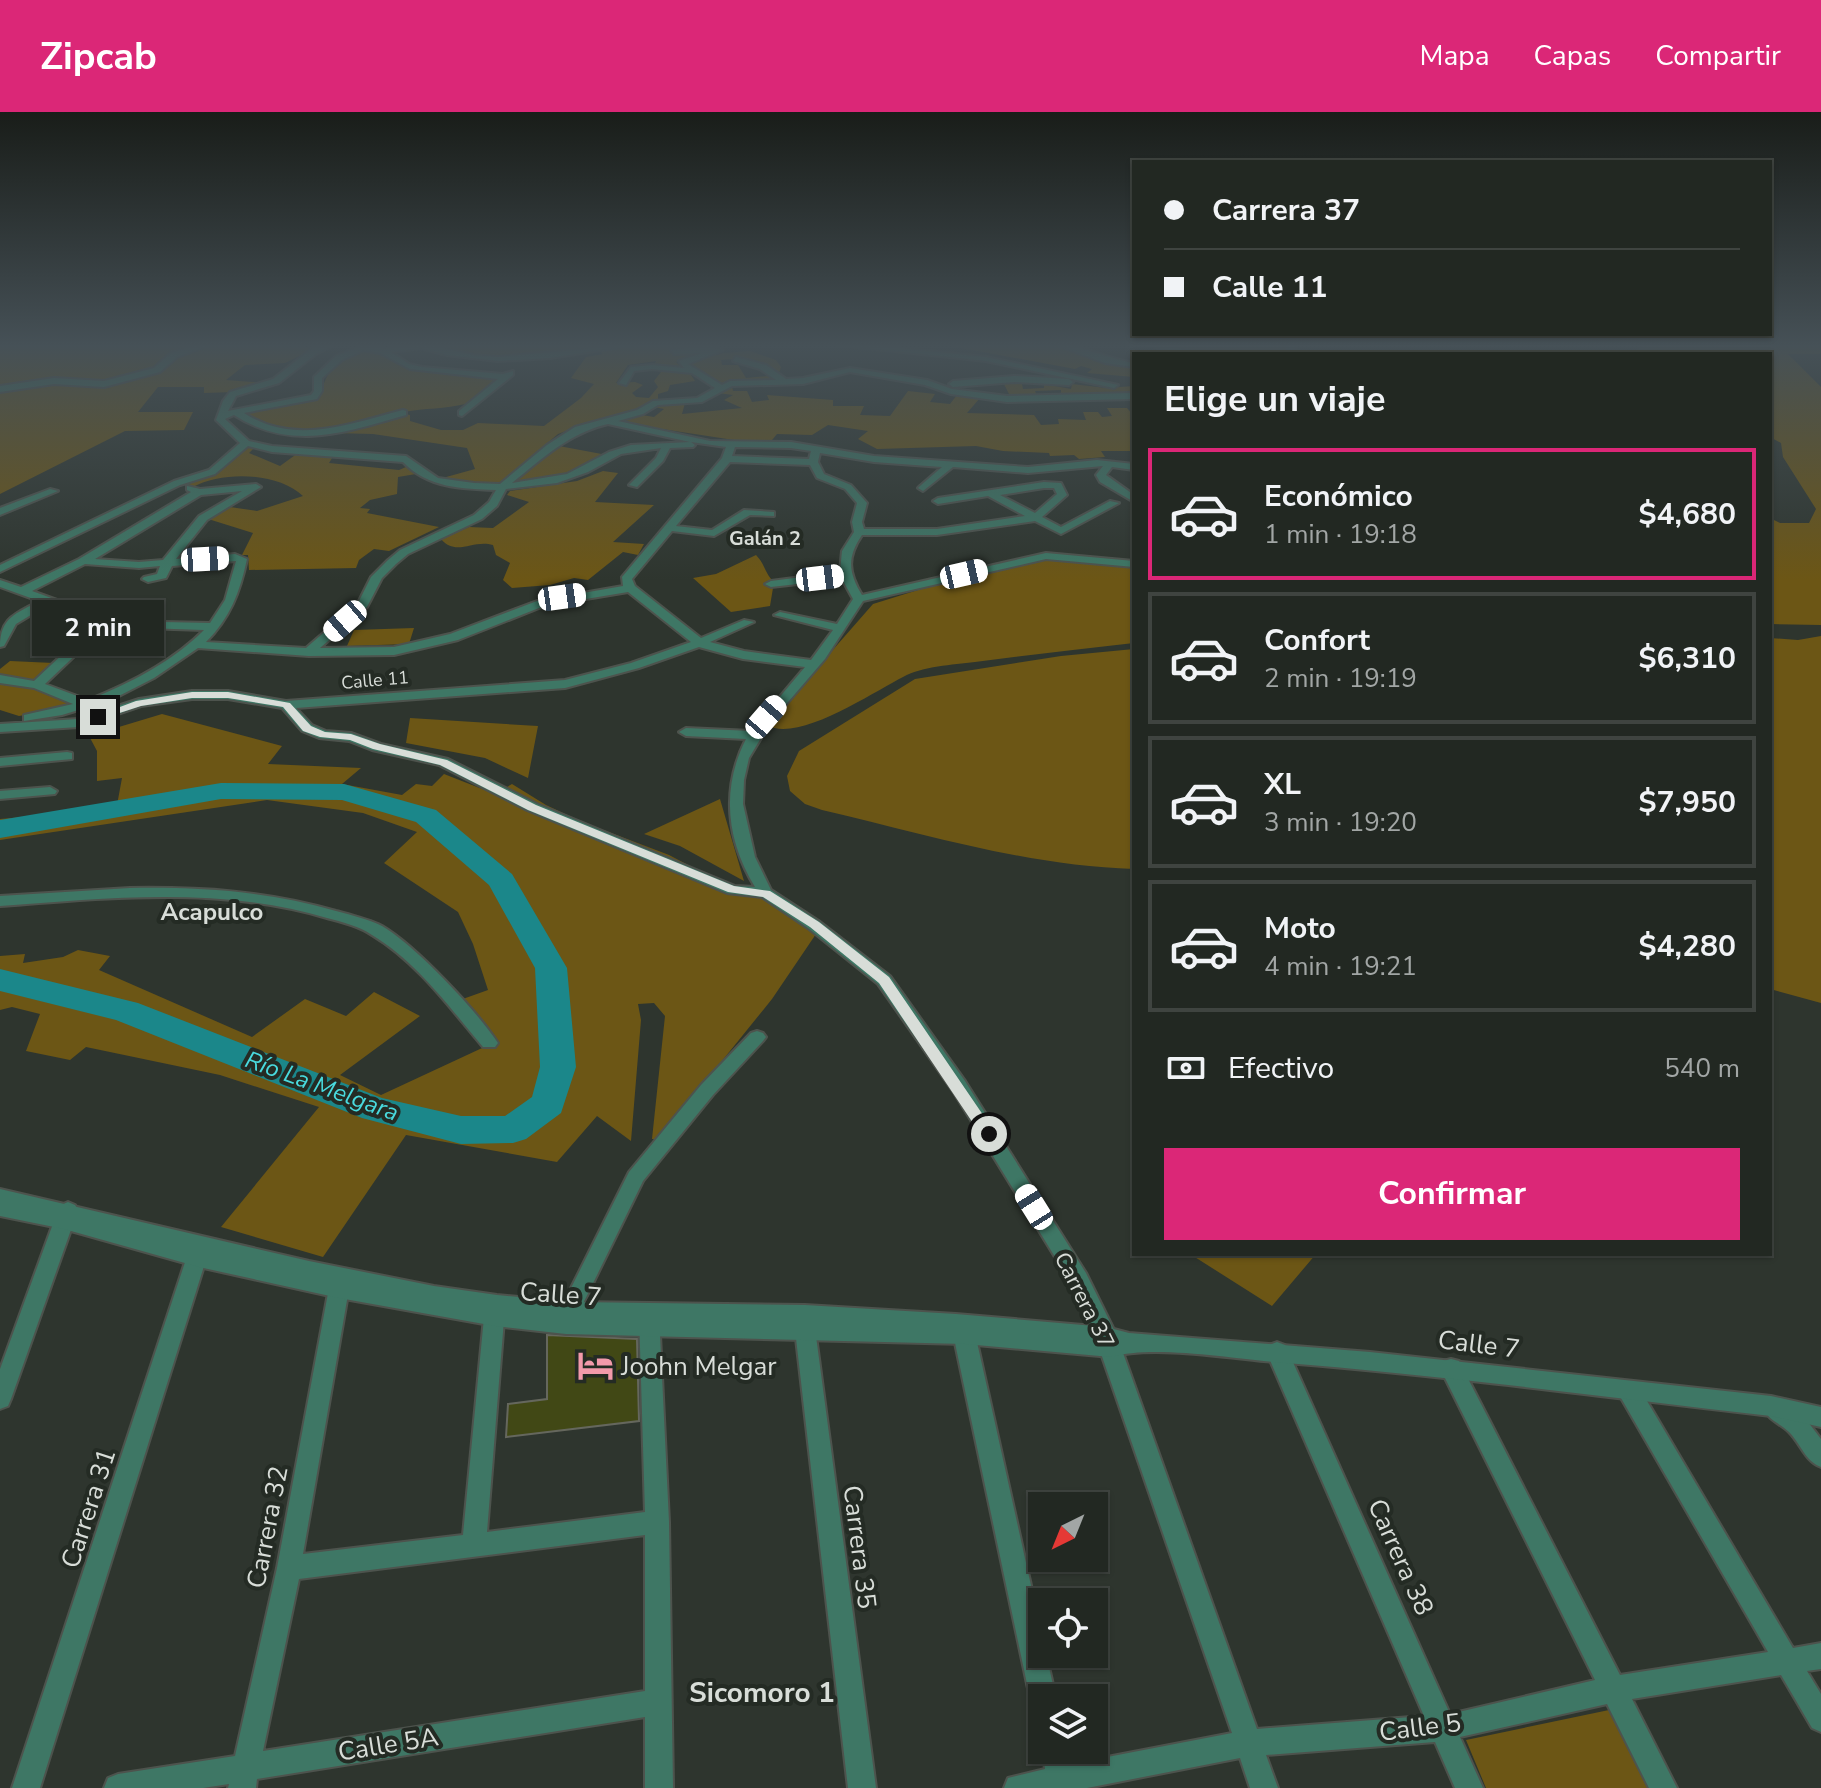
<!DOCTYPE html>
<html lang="es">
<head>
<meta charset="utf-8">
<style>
	:root { --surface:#222822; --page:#2a302a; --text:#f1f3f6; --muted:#a2a6a5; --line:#3f4440; --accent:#db2777 }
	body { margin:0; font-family:"Nunito Sans",sans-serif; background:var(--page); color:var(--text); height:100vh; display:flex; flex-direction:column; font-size:30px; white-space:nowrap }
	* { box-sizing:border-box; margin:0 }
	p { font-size:26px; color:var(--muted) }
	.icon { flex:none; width:44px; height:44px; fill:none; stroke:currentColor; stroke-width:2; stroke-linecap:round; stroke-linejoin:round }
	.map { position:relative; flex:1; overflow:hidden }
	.side { position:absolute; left:1132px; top:240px; width:640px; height:904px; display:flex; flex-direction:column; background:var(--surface); border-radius:0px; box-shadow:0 2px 6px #0004,0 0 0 2px var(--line) }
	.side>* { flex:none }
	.top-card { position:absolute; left:1132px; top:48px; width:640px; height:176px; border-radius:0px; box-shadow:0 2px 6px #0004,0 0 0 2px var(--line); display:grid; align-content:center; height:176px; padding:0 32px; background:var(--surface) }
	.needle { width:52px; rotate:223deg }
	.fabs { position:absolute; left:1028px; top:1380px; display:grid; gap:16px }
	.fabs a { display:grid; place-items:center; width:80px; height:80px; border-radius:0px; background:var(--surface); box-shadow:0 2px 6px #0004,0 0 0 2px var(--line); font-size:40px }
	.end { position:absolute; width:36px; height:36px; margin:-18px; border:10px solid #d8ddd8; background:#111; box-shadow:0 0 0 4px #111 }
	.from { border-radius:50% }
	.bubble { position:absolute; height:56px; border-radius:0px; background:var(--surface); box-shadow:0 2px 6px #0004,0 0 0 2px var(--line); font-size:26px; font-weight:700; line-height:56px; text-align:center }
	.car { position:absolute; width:24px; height:48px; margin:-24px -12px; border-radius:10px; box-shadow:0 0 6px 2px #0007; background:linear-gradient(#fff 24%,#345 0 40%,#fff 0 76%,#345 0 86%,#fff 0) }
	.top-card b { display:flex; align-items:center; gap:28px; height:76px; font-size:30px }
	.top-card b+b { border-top:2px solid var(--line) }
	.top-card i { width:20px; height:20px; background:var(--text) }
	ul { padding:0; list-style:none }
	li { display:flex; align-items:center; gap:24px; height:132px; margin:0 16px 12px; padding:0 16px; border:4px solid var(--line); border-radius:0px }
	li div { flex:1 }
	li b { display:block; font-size:30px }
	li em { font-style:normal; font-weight:700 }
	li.active { border-color:var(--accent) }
	li>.icon { width:72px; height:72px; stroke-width:1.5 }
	h2 { padding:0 32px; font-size:36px; line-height:96px }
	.pay { display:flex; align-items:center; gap:20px; height:88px; padding:0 32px; font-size:30px }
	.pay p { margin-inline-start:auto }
	.button { display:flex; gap:16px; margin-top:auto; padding:16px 32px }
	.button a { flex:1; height:92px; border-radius:0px; background:var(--accent); color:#fff; font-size:32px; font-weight:700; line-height:92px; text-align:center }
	header { display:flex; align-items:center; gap:48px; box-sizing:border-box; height:112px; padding:0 40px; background:var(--accent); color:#fff }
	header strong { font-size:38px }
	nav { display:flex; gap:44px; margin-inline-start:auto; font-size:28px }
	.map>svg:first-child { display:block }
	.green { fill:#6c5615 }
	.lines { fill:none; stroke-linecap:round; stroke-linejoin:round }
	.river { fill:#1b878a; fill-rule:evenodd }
	.building { fill:#414815; stroke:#65675d; stroke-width:2 }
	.minor-casing { stroke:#4d534d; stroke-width:4 }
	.tertiary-casing { stroke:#4d534d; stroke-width:4 }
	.minor { fill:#3e7765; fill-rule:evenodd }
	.tertiary { fill:#3e7765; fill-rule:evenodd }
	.route { fill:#d8ddd8 }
	.labels { text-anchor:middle; stroke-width:8; stroke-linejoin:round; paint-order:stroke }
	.far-street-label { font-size:18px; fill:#d8ddd8; stroke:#242b24 }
	.far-neighbourhood-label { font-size:20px; font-weight:bold; fill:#d8ddd8; stroke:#242b24 }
	.street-label { font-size:22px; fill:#d8ddd8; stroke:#242b24 }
	.neighbourhood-label { font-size:24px; font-weight:bold; fill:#d8ddd8; stroke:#242b24 }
	.water-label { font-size:24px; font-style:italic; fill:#49dade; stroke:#242b24 }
	.near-street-label { font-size:26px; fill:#d8ddd8; stroke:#242b24 }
	.near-poi-label { font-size:26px; fill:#d8ddd8; stroke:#242b24; text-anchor:start }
	.near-neighbourhood-label { font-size:28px; font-weight:bold; fill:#d8ddd8; stroke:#242b24 }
</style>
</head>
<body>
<header>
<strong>Zipcab</strong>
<nav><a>Mapa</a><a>Capas</a><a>Compartir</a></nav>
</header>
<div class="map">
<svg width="1821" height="1676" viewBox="0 0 1821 1676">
	<rect width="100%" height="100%" fill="#2e352e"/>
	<!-- green -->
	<path class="green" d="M0 233H196L170 242 145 262 99 272 83 268 0 275Z
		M212 233 318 235 285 251 245 253 226 268 264 271 233 280 204 281V275H158L138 300H193L184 318 125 319 0 382V278L70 270 94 275 150 264 183 241Z
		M426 233H616C554 244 487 257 426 233Z
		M636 233H704L670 241 676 243 710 239 676 250 683 257 654 253 656 249 628 253 616 271 635 270 643 273 632 281 636 285 649 286 658 275 654 269 661 260H689L695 269 670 273 668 279 658 282V288L617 306H601L558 322 499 372H466L439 367 475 357 467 336 373 322 333 321 406 302 410 303V309L441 318H463L478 311 544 314 581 286 594 272 571 266 586 245 603 242 598 238Z
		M945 233H1057L1093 247 1134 254V265L1087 261 1092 257 1081 254 1075 257Z
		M1159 233H1284L1286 236 1299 237 1301 242H1203Z
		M1642 233H1821V242H1788L1821 275V513L1770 512V406L1780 411H1809L1816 397 1783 345 1781 331 1770 325V242H1633Z
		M359 238C380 238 390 250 408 256L499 266C489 274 478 288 465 292 446 297 424 296 404 300 350 311 293 337 244 300L305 291 321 283C326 258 337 249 359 238Z
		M750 239 776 248 781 255 779 261C763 251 741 245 721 248L722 253H738L746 266 767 264 775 268 719 271 688 250 724 241Z
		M1003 270 1022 272 1023 277 1044 276V272L1071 277 1072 272 1106 276 1134 274V283L1061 285V278L1035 279 1038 286 999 285 1009 282Z
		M732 274 733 279H747L752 290 769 288 767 283 833 288V294H864L860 303 890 304 908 279 935 282 930 290 950 292 957 283 980 286 967 301 1034 303 1041 313 1059 312 1058 307 1086 308 1083 300H1098L1102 305 1112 304 1107 296H1127L1134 304V339H1101L1105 345 1079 347 1074 343 1050 344 1049 341 1003 339 976 334 877 337 858 327 868 319 828 313 812 323 777 322 772 328 747 330 616 310 642 303 654 305 664 297 654 295 666 291H685L682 302 742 296 724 288 733 283 718 281Z
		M246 334 254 336 249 341 280 354 298 341 334 343 329 351 399 358 406 355 416 362 398 365 397 382 370 388 360 396 370 397 367 401 439 415 389 439 374 437 359 448 356 456 249 458 248 443H242L253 421 205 406 230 395 257 399 303 384C277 360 223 359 193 375L183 369 212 361Z
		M559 334 607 343 554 367 515 369Z
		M603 359 618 361 595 390 654 393 613 430 644 432 638 443 623 440 588 468 574 466 550 473 512 476 503 468 510 451 496 443 493 433C473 427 456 445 441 427L469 415 493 416 529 390 507 383 510 379 577 369Z
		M756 443C765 452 765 462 774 470L770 494 731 500 693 466 716 462Z
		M1048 446 1134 454V531C1081 537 1028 543 975 550 952 553 923 554 903 565 875 579 797 632 767 613L873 492 934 473Z
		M414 516 409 532 347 534 354 518Z
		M1821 524V891L1770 877V526L1798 528Z
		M1134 537V757C1028 754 925 722 822 698L805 692 790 679 787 664 799 639 915 567 1061 544Z
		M10 549 54 551 37 571 0 566V557Z
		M0 571 37 575 54 585 80 593 19 604 0 598Z
		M162 602 282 634 268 652 361 656 342 672 402 683 416 672 432 674 444 662 495 682 512 672 546 693 580 709 669 743 717 768 765 785 816 822 772 887 659 1027H652L665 904 654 891 638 892 641 908 631 1029 597 1004 557 1050 406 1023 323 1145 221 1115 319 995 220 963 86 935 70 948 26 939 40 902 12 895 0 898V844L25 842 23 851 63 845 78 838 110 844 99 858 252 925 305 887 346 904 374 880 420 904 340 963 381 983 495 930 460 888 488 878 473 832 458 800 384 751 417 720 363 701 267 688 0 728V707L71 701 117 693 122 666 97 669V639L89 624Z
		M410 606 538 614 528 666 485 646 406 631Z
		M720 687 744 769 680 734 644 722Z
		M1190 1142H1316L1272 1194Z
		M1609 1598 1652 1676H1486L1466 1628Z"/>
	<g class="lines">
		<!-- river -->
		<path class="river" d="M221 671 344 672 436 698 512 762 567 856 576 955 561 1001 526 1027 513 1031 461 1032 362 1006 116 908 0 879V857L138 891 382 986 461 1004H505L532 985 540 955 535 856 489 773 416 710 342 688 221 687 0 726V708Z"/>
	</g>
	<!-- building -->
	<path class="building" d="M547 1223 637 1227 639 1309 506 1325 508 1292 547 1287Z"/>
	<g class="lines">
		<defs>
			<path id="minor" d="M197 233H209L177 245 160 260 104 275 54 272 0 280V274L54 266 104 269 154 256 171 241Z
				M322 233H333L316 242 279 271 236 284 228 299 311 283 314 279V265L336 244 364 233 384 237 429 233 473 243 498 245 632 233 550 246 498 249 447 243 421 236 391 240 409 252 422 255 503 262 513 259V263L462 304 459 303V299L498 267 410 257 380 241 364 238 342 248 322 266V279L317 287 244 301C294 334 349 312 403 298L406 299V303C346 320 292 340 234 303L225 307 249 329 272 334 406 344 438 366 474 371 500 372 547 333 575 315 637 298 653 289 697 286 715 276 692 261 652 257 634 259 626 273 619 271 631 255 652 253 684 256 679 249 702 241 674 242 671 238 718 233 711 236 723 238 688 252 722 273 730 269 776 268 760 257 733 249 736 245 766 253 786 267 803 266 850 256 927 268 952 277 1007 284 1134 281V287L1007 290 951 282 925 273 850 260 803 272 732 274 702 290 658 293 643 302 618 309 710 329 791 330 874 344 1028 355 1097 348 1134 352V358L1112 355 1106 363 1134 383V390L1100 370 1096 363 1103 354 1028 361 953 355 923 379 918 376 920 374 942 355 874 350 820 341 818 350 824 362 851 373 867 391 862 410 864 417H937L1025 404 988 384 938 392 933 389 938 386 1044 370 1061 371 1067 383 1042 405 1061 415 1110 389 1119 391 1061 422 1035 409 937 423H862C847 445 848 460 862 483L1046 441 1134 449V455L1046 447 863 489 825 547 770 611 749 646 744 668 743 692 755 745 771 778 820 810 890 864 965 969 1086 1161 1117 1224 1257 1617 1424 1604 1266 1239 1269 1233 1277 1230 1285 1233 1288 1239 1450 1602 1595 1568 1440 1256 1443 1249 1451 1247 1459 1249 1620 1563 1768 1540 1621 1286 1618 1279 1621 1272 1629 1269 1637 1272 1793 1536 1821 1531V1557L1807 1559 1821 1582V1620L1812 1616 1781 1563 1632 1587 1677 1676H1649L1607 1592 1460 1625 1483 1676H1455L1435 1630 1266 1643 1278 1676H1250L1240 1646 1087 1676H1004L1008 1666 1045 1657 1042 1635V1638H1067L1071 1652 1232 1621 1095 1224 1071 1171 953 979 878 872 808 816 762 785 727 781 527 698 439 653 372 638 349 629 319 626 302 619 282 596 228 587H192L141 594 79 615 0 620V612L78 607 139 587 192 579H228L286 589 565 568 631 551 691 530 628 480 544 494 458 528 394 543 309 544 198 536 154 566 111 588 62 603 24 609V603L73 592 34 576 0 571V563L34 569 97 510 49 492 16 512 4 534 0 535C0 505 16 502 39 489L0 475V468L21 475 79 447 191 380 187 378V374L200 377 256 372 261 375 207 408 176 447 235 442 247 447C240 480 230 506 206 530L306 536 358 491 371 465 388 448 400 438 474 403 489 390 496 378C462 377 428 376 403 350L272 340 248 334 215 362 180 373 0 460V453L174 369 209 358 240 331 216 308 223 289 230 280 273 267 310 238ZM608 312 690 330 631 333 609 340 567 362 512 371C543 346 569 321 608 312ZM691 330 726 335 722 346 622 465 623 474 537 489 450 522 394 535 320 536 367 495 382 466 396 452 408 442 482 407 497 394 506 377 557 371 588 360 621 342 661 336 656 346 629 373 637 375 663 349 670 336 693 335 695 333ZM735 335 791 336 811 339 809 347 732 344ZM730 350 810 353 817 366 845 377 857 391 852 410 854 420 842 439 840 460 771 469 765 472 771 475 842 467 853 487 837 512 780 500 774 503 833 518 811 548 744 539 710 530 754 510 744 508 701 526 635 474 632 467 672 419 714 424 750 403 774 404V400L744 398 712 418 676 414ZM1044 376H1054L1057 382 1035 401 1000 383ZM242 379 199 404 163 448 139 450 95 447 201 383ZM236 449 225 488 210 511 115 509 32 479 85 452 139 456 160 454 157 462 144 465 142 467 148 470 166 466 172 454ZM107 513 114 515 204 518C172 550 129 572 88 588L45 572ZM699 535 743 547 805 555 751 619 686 616 679 620 686 624 746 627C721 676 726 728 755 775L735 774 537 692 448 647 381 632 351 621 326 619 312 613 296 596 565 576 639 556Z
				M839 233H867L986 245 1118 273 1114 276 986 249Z
				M1057 233C1081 233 1109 247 1134 251V255L1105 251Z
				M1148 233H1163L1200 242H1184Z
				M1287 233H1295V236L1288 238Z
				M1014 264 1069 267 1073 270 1069 273 1014 270 953 275 949 272 953 269Z
				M50 377 58 379 0 403V396Z
				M67 640 72 641V647L0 654V646Z
				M50 675 57 679 55 682 0 687V679Z
				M130 776C201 775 268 779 336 799 351 803 368 807 382 814 416 834 476 898 498 931L495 935H483C450 896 417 850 372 823 359 814 342 810 327 806 220 774 109 786 0 794V784Z
				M757 919 763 921 766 925 763 929 713 983 643 1069 577 1204 570 1207 563 1204 560 1198 629 1060 701 973 751 921Z
				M68 1090 75 1093 78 1098 11 1287 8 1294 0 1297V1257L58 1098 61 1093Z
				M200 1127 207 1129 210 1135 40 1676H12L190 1135 193 1129Z
				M341 1157 348 1159 351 1165 303 1442 463 1423 485 1195 488 1189 495 1186 502 1189 505 1195 487 1420 645 1400 639 1202 642 1196 649 1193 656 1196 659 1202 669 1410 673 1676H645V1605L257 1667 256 1676H228L229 1672 203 1676H104L108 1666 118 1662 235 1644 277 1456 331 1165 334 1159ZM645 1423V1579L263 1639 299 1467Z
				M804 1200 811 1203 814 1209 876 1676H848L794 1209 797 1203Z
				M962 1203 969 1206 973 1212 1042 1523V1542H1046L1056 1586H1042V1599L1034 1595 1030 1586 951 1212 955 1206Z
				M1775 1287 1805 1306 1821 1327V1355C1805 1349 1801 1332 1789 1320 1780 1311 1769 1309 1764 1297L1767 1290Z"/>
			<path id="tertiary" d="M0 1077 309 1149 434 1174 497 1183 574 1190 805 1193 956 1202 1106 1215 1129 1221 1370 1240 1771 1284 1821 1295V1315L1771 1304C1606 1285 1440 1263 1274 1250 1229 1246 1152 1233 1111 1245L965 1232 566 1222 495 1214 339 1186 199 1155 64 1117 0 1104Z"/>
		</defs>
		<!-- minor casing -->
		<use href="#minor" class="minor-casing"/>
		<!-- tertiary casing -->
		<use href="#tertiary" class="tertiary-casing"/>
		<!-- minor -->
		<use href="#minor" class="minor"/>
		<!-- tertiary -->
		<use href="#tertiary" class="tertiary"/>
	</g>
	<!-- sky -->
	<linearGradient id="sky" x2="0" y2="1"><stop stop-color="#191d19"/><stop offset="0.5" stop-color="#465157"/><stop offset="1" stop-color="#465157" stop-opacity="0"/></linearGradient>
	<rect width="1821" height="468" fill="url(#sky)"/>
	<!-- route -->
	<path class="route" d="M192 580H228L290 591 311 614 325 620 351 622 380 632 447 648 536 693 734 774 770 779 819 810 889 865 996 1022 994 1026H983L879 871 810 815 763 785 728 780 528 698 440 653 373 637 350 628 320 625 303 619 283 595 228 586H192L141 594 98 608 93 605 136 589Z"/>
	<!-- icons -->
	<defs>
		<symbol id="hotel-bare" viewBox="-9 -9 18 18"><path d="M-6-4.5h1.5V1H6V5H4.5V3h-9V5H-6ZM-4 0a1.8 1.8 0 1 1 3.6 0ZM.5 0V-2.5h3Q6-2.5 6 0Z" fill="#f39aab" stroke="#242b24" stroke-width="2.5" paint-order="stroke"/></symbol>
	</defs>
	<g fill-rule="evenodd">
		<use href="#hotel-bare" x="570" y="1228" width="51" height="51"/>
	</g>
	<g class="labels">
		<!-- far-street labels -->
		<g class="far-street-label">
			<text transform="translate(375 568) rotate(-5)" y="6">Calle 11</text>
		</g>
		<!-- far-neighbourhood labels -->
		<g class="far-neighbourhood-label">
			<text x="765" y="433">Galán 2</text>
		</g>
		<!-- street labels -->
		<g class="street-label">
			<text transform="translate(1085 1188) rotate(63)" y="8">Carrera 37</text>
		</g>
		<!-- neighbourhood labels -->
		<g class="neighbourhood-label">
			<text x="212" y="808">Acapulco</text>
		</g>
		<!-- water labels -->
		<g class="water-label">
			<text transform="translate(322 974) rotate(20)" y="8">Río La Melgara</text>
		</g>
		<!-- near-street labels -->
		<g class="near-street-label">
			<text transform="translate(561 1182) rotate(4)" y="9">Calle 7</text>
			<text transform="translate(1479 1232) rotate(7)" y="9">Calle 7</text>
			<text transform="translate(88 1396) rotate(-72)" y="9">Carrera 31</text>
			<text transform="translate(267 1415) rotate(-79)" y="9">Carrera 32</text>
			<text transform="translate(860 1435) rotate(83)" y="9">Carrera 35</text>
			<text transform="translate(1401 1445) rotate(66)" y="9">Carrera 38</text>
			<text transform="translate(1420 1615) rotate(-7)" y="9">Calle 5</text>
			<text transform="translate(388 1632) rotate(-9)" y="9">Calle 5A</text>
		</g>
		<!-- near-poi labels -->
		<g class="near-poi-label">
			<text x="621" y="1263">Joohn Melgar</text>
		</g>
		<!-- near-neighbourhood labels -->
		<g class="near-neighbourhood-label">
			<text x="762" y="1590">Sicomoro 1</text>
		</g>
	</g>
</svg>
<div class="fabs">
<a><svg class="needle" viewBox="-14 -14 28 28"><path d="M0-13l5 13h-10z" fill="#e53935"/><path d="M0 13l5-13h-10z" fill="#a2a6a5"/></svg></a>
<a><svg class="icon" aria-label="locate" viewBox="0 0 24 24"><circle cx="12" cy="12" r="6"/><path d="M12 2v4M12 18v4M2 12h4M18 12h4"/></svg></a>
<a><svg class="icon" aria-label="layers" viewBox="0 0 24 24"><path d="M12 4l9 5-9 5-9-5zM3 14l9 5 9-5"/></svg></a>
</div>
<i class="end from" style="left:989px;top:1022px"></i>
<i class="end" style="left:98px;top:605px"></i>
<div class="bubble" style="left:32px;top:488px;width:132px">2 min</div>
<i class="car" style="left:205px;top:447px;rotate:87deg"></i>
<i class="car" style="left:964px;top:462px;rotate:77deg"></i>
<i class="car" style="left:820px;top:466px;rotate:83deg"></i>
<i class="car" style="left:562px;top:485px;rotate:82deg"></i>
<i class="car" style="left:345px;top:509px;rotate:229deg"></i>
<i class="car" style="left:766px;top:605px;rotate:41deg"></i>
<i class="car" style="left:1034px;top:1095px;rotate:328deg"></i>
<div class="top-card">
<b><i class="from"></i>Carrera 37</b>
<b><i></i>Calle 11</b>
</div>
<section class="side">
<h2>Elige un viaje</h2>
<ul>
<li class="active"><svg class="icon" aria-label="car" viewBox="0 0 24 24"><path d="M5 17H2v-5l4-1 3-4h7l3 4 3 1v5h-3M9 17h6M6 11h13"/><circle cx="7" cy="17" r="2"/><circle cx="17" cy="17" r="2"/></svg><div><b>Económico</b><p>1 min · 19:18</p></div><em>$4,680</em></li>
<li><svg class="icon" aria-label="car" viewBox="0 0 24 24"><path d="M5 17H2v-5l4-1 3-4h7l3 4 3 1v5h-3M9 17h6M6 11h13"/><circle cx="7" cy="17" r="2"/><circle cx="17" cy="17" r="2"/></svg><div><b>Confort</b><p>2 min · 19:19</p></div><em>$6,310</em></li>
<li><svg class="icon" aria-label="car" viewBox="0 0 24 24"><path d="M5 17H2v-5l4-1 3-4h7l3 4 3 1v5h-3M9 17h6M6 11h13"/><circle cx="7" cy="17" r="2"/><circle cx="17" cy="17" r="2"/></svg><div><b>XL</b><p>3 min · 19:20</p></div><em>$7,950</em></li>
<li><svg class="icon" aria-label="car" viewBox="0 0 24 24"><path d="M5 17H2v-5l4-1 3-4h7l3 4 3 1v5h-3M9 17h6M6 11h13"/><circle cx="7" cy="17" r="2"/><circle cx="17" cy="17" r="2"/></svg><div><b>Moto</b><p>4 min · 19:21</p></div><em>$4,280</em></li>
</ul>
<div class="pay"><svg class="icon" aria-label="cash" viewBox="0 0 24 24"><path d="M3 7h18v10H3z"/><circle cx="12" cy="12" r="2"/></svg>Efectivo<p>540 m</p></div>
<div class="button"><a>Confirmar</a></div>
</section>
</div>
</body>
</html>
